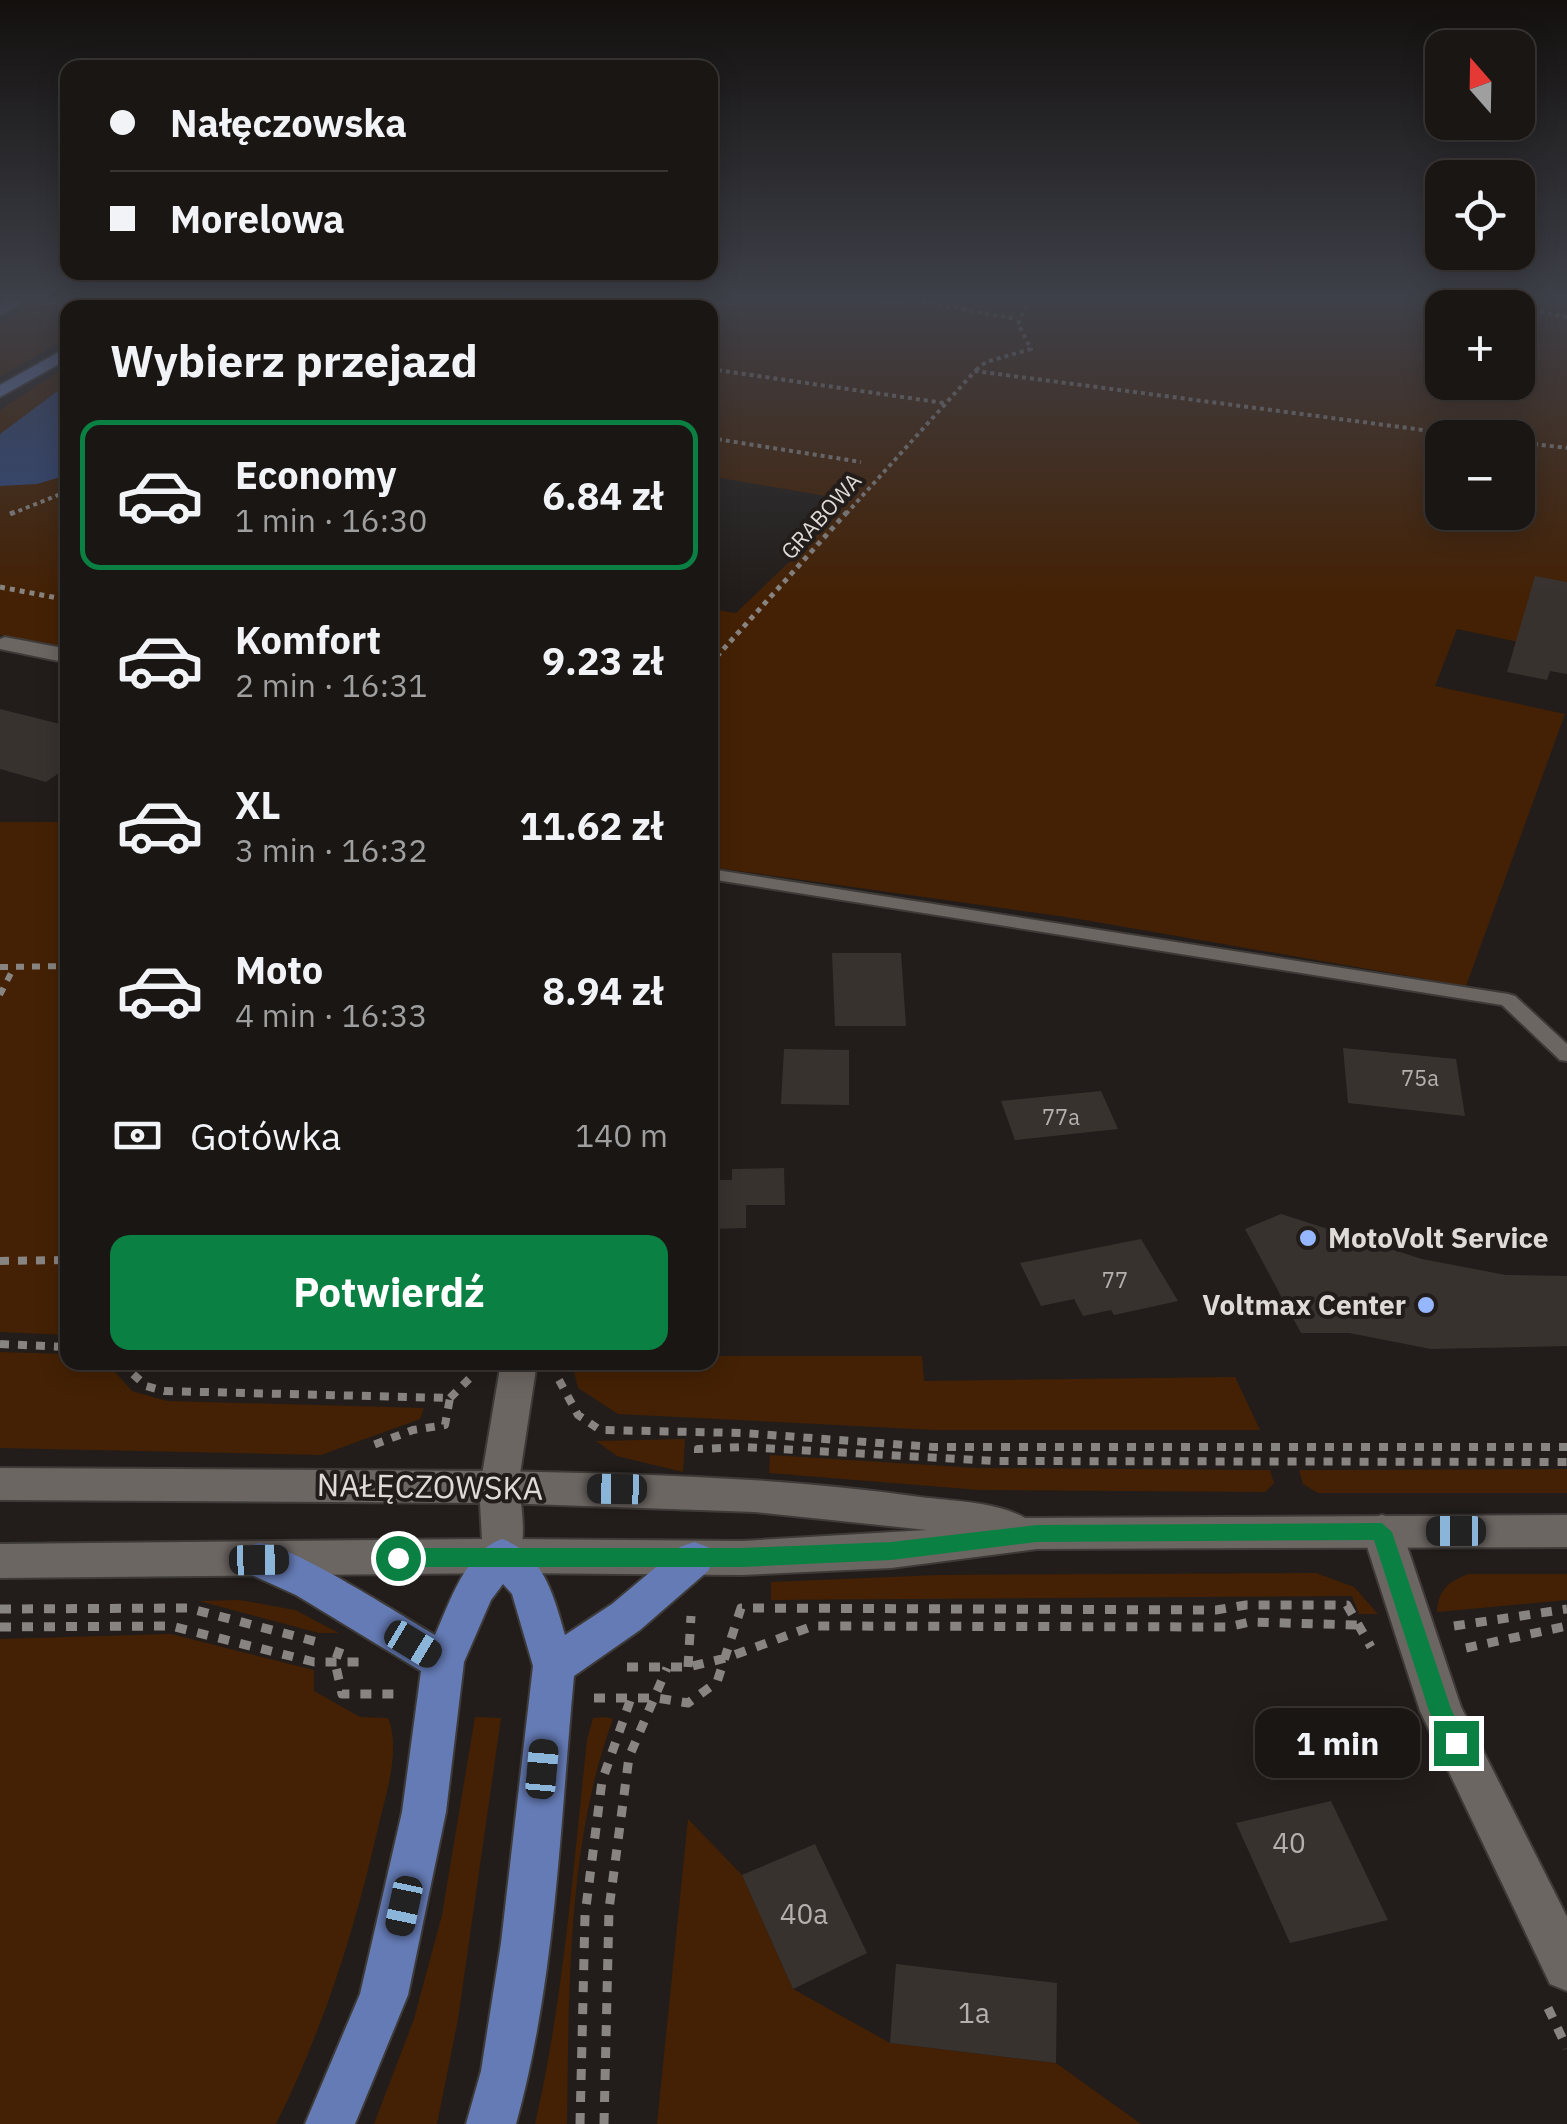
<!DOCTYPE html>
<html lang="pl">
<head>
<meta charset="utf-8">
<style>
	:root { --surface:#1a1614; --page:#231f1d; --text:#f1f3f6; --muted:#9f9fa0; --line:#383534; --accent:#0b8043 }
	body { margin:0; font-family:"IBM Plex Sans",sans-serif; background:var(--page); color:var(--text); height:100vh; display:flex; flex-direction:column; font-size:38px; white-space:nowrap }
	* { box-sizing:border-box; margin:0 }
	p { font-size:32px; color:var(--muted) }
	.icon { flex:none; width:55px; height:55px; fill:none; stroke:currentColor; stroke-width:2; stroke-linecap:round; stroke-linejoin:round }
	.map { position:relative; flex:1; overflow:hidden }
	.side { position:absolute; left:60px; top:300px; width:658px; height:1070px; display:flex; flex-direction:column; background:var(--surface); border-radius:20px; box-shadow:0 5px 25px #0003,0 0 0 2px var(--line) }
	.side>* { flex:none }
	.hud { position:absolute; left:60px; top:60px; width:658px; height:220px; border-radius:20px; box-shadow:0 5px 25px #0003,0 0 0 2px var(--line); display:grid; align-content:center; height:220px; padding:0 50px; background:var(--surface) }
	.needle { width:65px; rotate:340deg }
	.tools { position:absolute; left:1425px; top:30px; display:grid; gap:20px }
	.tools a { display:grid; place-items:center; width:110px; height:110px; border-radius:20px; background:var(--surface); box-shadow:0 5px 25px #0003,0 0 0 2px var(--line); font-size:50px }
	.end { position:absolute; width:45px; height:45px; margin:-22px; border:12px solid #0b8043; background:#fff; box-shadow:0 0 0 5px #fff }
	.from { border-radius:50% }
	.bubble { position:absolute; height:70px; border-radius:20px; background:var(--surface); box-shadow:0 5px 25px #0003,0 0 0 2px var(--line); font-size:32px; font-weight:700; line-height:70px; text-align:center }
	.car { position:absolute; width:30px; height:60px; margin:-30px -15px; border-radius:12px; box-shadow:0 0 8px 2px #0007; background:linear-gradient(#222 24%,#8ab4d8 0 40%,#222 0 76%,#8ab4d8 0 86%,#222 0) }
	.hud b { display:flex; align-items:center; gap:35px; height:95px; font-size:38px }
	.hud b+b { border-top:2px solid var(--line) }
	.hud i { width:25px; height:25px; background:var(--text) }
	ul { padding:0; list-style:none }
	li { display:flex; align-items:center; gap:30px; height:150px; margin:0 20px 15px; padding:0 30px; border:5px solid transparent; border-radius:20px }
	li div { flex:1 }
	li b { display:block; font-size:38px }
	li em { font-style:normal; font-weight:700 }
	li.selected { border-color:var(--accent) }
	li>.icon { width:90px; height:90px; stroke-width:1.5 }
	h2 { padding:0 50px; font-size:45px; line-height:120px }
	.pay { display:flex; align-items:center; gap:25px; height:110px; padding:0 50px; font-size:38px }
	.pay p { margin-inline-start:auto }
	.cta { display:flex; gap:20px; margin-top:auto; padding:20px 50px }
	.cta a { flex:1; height:115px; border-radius:20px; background:var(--accent); color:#fff; font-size:40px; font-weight:700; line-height:115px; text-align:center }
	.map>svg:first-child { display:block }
	.green { fill:#442104; fill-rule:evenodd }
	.water { fill:#32487a }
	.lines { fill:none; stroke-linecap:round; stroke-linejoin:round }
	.stream { fill:#32487a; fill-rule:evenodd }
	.building { fill:#38322f }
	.service-casing { stroke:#3d3a37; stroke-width:4 }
	.minor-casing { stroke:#3d3a37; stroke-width:4 }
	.tertiary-casing { stroke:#3d3a37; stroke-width:4 }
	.secondary-casing { stroke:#3d3a37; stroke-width:4 }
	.primary-casing { stroke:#3d3a37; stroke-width:4 }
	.path-far4 { stroke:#888481; stroke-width:4; stroke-dasharray:4 4; stroke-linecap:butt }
	.path-far3 { stroke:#888481; stroke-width:5; stroke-dasharray:5 5; stroke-linecap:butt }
	.path-far2 { stroke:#888481; stroke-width:6; stroke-dasharray:8 8; stroke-linecap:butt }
	.path-far1 { stroke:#888481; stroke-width:8; stroke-dasharray:9 9; stroke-linecap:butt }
	.path { stroke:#888481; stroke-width:9; stroke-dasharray:11 11; stroke-linecap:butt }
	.service { fill:#6c6662; fill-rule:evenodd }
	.minor { fill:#6c6662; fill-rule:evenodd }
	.tertiary { fill:#6c6662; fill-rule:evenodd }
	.secondary { fill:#6c6662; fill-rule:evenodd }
	.primary { fill:#657bb5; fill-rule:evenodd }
	.route { fill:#0b8043 }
	.poi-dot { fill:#96b6fd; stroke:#221d1a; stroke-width:4 }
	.labels { text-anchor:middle; stroke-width:8; stroke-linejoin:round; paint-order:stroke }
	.far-street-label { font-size:22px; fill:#dddad7; stroke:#221d1a }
	.number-label { font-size:22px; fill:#b4b0ad }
	.poi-label { font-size:28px; font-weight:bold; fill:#dddad7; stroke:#221d1a; text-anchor:start }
	.near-number-label { font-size:28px; fill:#b4b0ad }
	.near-street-label { font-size:32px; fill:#dddad7; stroke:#221d1a }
</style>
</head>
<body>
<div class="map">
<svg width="1567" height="2124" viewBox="0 0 1567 2124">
	<rect width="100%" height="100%" fill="#221d1a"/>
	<!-- green -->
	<path class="green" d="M36 299H134L118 307 68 308 67 338 0 377V324Z
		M203 299 1567 300V652L1457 629 1435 686 1565 714 1466 986 1073 918 710 867V609L736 613 831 522 848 500 710 476V308H188ZM1442 308H1518V382H1442ZM1442 438H1518V512H1442Z
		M67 366V648L0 635V410Z
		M0 822H67V1335L0 1332Z
		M0 1352 67 1354 68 1362 107 1363 132 1391 167 1401 424 1408 420 1419 321 1455 0 1448Z
		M710 1356H922L924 1381 1235 1377 1260 1430H935L618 1414 578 1388 572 1363 710 1362Z
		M685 1439 683 1472 617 1456 596 1441Z
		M770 1455 977 1468 1270 1470 1274 1483 1265 1492 979 1490 769 1473Z
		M1567 1469V1493H1318L1303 1484 1299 1470Z
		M1316 1573 1354 1587 1378 1614H1359L1352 1596 771 1600V1582L937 1575Z
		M1469 1574H1567V1600L1437 1612C1438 1590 1449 1581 1469 1574Z
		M240 1600 295 1610 339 1633H319L199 1601Z
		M171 1634 314 1670V1691L360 1717 388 1718C401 1749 386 1793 379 1824 355 1929 324 2028 276 2124H0V1639Z
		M475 1717 501 1718 458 2019 437 2124H374L414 2019 442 1915Z
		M606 1717 613 1719C567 1843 569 1993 567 2124H535C564 1997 573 1869 587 1740L593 1718Z
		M688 1819 742 1875 793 1989 890 2043 1056 2063 1141 2124H657Z"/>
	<!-- water -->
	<path class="water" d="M67 384V475L37 484 0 486V434Z"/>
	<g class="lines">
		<!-- stream -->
		<path class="stream" d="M564 299H573L559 308H550Z"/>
	</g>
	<!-- building -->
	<path class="building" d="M1535 576 1567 582V674L1550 671 1547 680 1507 672Z
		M0 709 68 726V767L46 782 0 769Z
		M832 953H901L906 1026H835Z
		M1343 1048 1456 1059 1465 1116 1348 1103Z
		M784 1049 849 1050V1105L781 1104Z
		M1101 1091 1118 1129 1015 1140 1001 1101Z
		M784 1168 785 1205H746V1228L710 1229V1180H732V1169Z
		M1281 1214 1422 1259 1506 1275 1567 1276V1346L1431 1349 1349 1333H1301L1245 1229Z
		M1141 1239 1178 1301 1114 1315 1111 1310 1083 1316 1074 1299 1041 1306 1020 1263Z
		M1331 1801 1388 1920 1290 1943 1236 1823Z
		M815 1844 867 1953 793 1989 742 1875Z
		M896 1964 1057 1983 1056 2063 890 2043Z"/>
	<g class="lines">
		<defs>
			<path id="service" d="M710 869 1508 994 1515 996 1567 1044V1061L1560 1060 1502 1005 710 879Z"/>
			<path id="minor" d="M5 637 68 649V663L0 649V639Z
				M501 1362H537L518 1487 513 1498 499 1503 485 1498 480 1487Z
				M1382 1515 1396 1519 1402 1531 1461 1707 1567 1917V1991L1550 1984 1420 1711 1362 1531 1368 1519Z"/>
			<path id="tertiary" d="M499 1471C640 1474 781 1477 920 1497 953 1501 997 1502 1025 1518L1567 1515V1547L1037 1549 891 1568 742 1575 502 1573 488 1568 482 1556 488 1544 502 1539 742 1541 927 1530 755 1512 499 1503 485 1498 480 1487 485 1476Z"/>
			<path id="secondary" d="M0 1468 499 1471 513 1476C524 1498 527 1546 516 1568L502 1573 0 1578V1544L482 1539 480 1503 0 1500Z"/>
			<path id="primary" d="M8 299H26L0 316V304Z
				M156 299H175L163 308H144Z
				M68 347V359L0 397V385Z
				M502 1539C544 1554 554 1597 565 1635L612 1604 680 1547 694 1542 708 1547 714 1559 708 1571 640 1630 574 1676C560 1824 556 1979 516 2124H466L481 2071 501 1943 533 1666 512 1594 503 1584 491 1600 464 1662 446 1812 408 1995 355 2124H305L360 1994 402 1812 421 1671 296 1595 245 1572 239 1560 245 1548C247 1547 258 1543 260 1543 292 1545 402 1616 435 1635 450 1602 465 1552 502 1539Z"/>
		</defs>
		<!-- service casing -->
		<use href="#service" class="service-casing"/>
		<!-- minor casing -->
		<use href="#minor" class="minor-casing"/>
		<!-- tertiary casing -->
		<use href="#tertiary" class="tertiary-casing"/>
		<!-- secondary casing -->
		<use href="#secondary" class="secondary-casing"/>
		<!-- primary casing -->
		<use href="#primary" class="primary-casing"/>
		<!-- path-far4 -->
		<path class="path-far4" d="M867 299 891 303 911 300 1017 319
			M1477 299 1567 317
			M582 308 605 299
			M710 369 944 403
			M976 370 986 362 1031 349 1018 324 1029 299
			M710 438 861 462
			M1518 442 1567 448
			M11 514 68 491
			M846 514 975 371 1484 438"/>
		<!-- path-far3 -->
		<path class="path-far3" d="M10 514 17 511
			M0 587 68 600
			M710 664 848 511"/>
		<!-- path-far2 -->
		<path class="path-far2" d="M0 967 68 966
			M0 995 14 967"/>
		<!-- path-far1 -->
		<path class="path-far1" d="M0 1261 68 1260
			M0 1344 68 1347
			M120 1362 146 1386 164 1391 450 1398 445 1425 413 1430 373 1445
			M559 1380 578 1415 600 1430 743 1433 934 1447H1567
			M450 1398 474 1374
			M698 1453V1449L744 1447 993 1461 1567 1462"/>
		<!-- path -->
		<path class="path" d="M0 1609 188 1608 325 1644
			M1454 1626 1567 1609
			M0 1627 171 1626 314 1662H359
			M340 1648 335 1662 342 1694H396
			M1466 1648 1567 1626
			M627 1667H688L726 1658 813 1626 1227 1627 1250 1622 1357 1625
			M688 1667 691 1616
			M594 1698H657L688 1703 717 1682 741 1608 1216 1610 1246 1605H1347L1371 1647
			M1548 2008 1567 2048
			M580 2124 585 1915 602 1781 631 1698
			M604 2124 609 1909 629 1757 667 1668"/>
		<!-- service -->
		<use href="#service" class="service"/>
		<!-- minor -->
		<use href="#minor" class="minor"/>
		<!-- tertiary -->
		<use href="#tertiary" class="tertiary"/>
		<!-- secondary -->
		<use href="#secondary" class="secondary"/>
		<!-- primary -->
		<use href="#primary" class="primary"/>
	</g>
	<!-- sky -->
	<linearGradient id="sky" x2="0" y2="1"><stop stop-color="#13100e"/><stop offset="0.5" stop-color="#3e4049"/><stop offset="1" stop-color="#3e4049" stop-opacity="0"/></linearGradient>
	<rect width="1567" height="597" fill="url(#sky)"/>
	<!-- route -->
	<path class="route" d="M1382 1523 1392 1532 1451 1709 1468 1743 1465 1751 1456 1754 1448 1751 1429 1711 1374 1540 1037 1542 891 1560 742 1567H398L387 1558 398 1548H742L891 1542 1037 1525Z"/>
	<!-- markers -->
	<g class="poi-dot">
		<circle cx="1308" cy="1238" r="10"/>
		<circle cx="1426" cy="1305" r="10"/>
	</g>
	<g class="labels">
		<!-- far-street labels -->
		<g class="far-street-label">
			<text transform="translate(821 516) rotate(-48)" y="8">GRABOWA</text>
		</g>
		<!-- number labels -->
		<g class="number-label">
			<text x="1420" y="1086">75a</text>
			<text x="1061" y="1125">77a</text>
			<text x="1115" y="1288">77</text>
		</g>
		<!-- poi labels -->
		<g class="poi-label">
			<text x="1328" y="1248">MotoVolt Service</text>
			<text x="1406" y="1315" text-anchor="end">Voltmax Center</text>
		</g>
		<!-- near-number labels -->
		<g class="near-number-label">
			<text x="1289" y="1853">40</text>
			<text x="804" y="1924">40a</text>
			<text x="974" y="2023">1a</text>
		</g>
		<!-- near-street labels -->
		<g class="near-street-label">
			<text transform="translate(430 1487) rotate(1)" y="11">NAŁĘCZOWSKA</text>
		</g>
	</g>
</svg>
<div class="tools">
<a><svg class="needle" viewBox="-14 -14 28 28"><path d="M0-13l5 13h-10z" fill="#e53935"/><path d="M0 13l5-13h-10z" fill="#9f9fa0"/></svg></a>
<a><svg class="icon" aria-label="locate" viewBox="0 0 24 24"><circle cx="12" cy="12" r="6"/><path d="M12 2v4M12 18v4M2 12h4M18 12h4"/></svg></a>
<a>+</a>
<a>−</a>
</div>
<i class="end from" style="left:398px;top:1558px"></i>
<i class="end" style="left:1456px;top:1743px"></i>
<div class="bubble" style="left:1255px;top:1708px;width:165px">1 min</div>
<i class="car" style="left:617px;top:1489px;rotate:271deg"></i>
<i class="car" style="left:1456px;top:1531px;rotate:270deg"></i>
<i class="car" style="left:259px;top:1560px;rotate:89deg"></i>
<i class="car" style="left:413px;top:1644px;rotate:121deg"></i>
<i class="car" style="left:542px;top:1769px;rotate:5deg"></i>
<i class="car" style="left:404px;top:1906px;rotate:192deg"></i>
<div class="hud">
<b><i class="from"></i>Nałęczowska</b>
<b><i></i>Morelowa</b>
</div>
<section class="side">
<h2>Wybierz przejazd</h2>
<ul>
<li class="selected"><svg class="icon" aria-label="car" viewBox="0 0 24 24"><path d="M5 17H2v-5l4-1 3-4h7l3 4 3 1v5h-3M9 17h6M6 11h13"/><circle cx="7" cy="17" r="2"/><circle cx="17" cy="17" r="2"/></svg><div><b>Economy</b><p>1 min · 16:30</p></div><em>6.84 zł</em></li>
<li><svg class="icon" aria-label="car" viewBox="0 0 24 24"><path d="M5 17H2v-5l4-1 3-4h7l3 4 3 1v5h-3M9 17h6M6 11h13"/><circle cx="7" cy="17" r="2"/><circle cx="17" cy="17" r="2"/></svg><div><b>Komfort</b><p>2 min · 16:31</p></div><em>9.23 zł</em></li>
<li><svg class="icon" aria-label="car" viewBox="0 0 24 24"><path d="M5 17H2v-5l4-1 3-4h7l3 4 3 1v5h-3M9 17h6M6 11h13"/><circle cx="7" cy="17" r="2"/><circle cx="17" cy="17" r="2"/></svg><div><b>XL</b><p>3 min · 16:32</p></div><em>11.62 zł</em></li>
<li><svg class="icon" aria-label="car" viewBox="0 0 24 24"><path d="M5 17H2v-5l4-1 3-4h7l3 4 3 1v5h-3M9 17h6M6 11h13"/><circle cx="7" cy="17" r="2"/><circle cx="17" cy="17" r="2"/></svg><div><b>Moto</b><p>4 min · 16:33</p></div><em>8.94 zł</em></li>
</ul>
<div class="pay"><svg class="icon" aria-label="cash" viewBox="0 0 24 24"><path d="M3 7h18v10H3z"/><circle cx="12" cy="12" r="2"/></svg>Gotówka<p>140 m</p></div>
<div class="cta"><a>Potwierdź</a></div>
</section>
</div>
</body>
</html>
